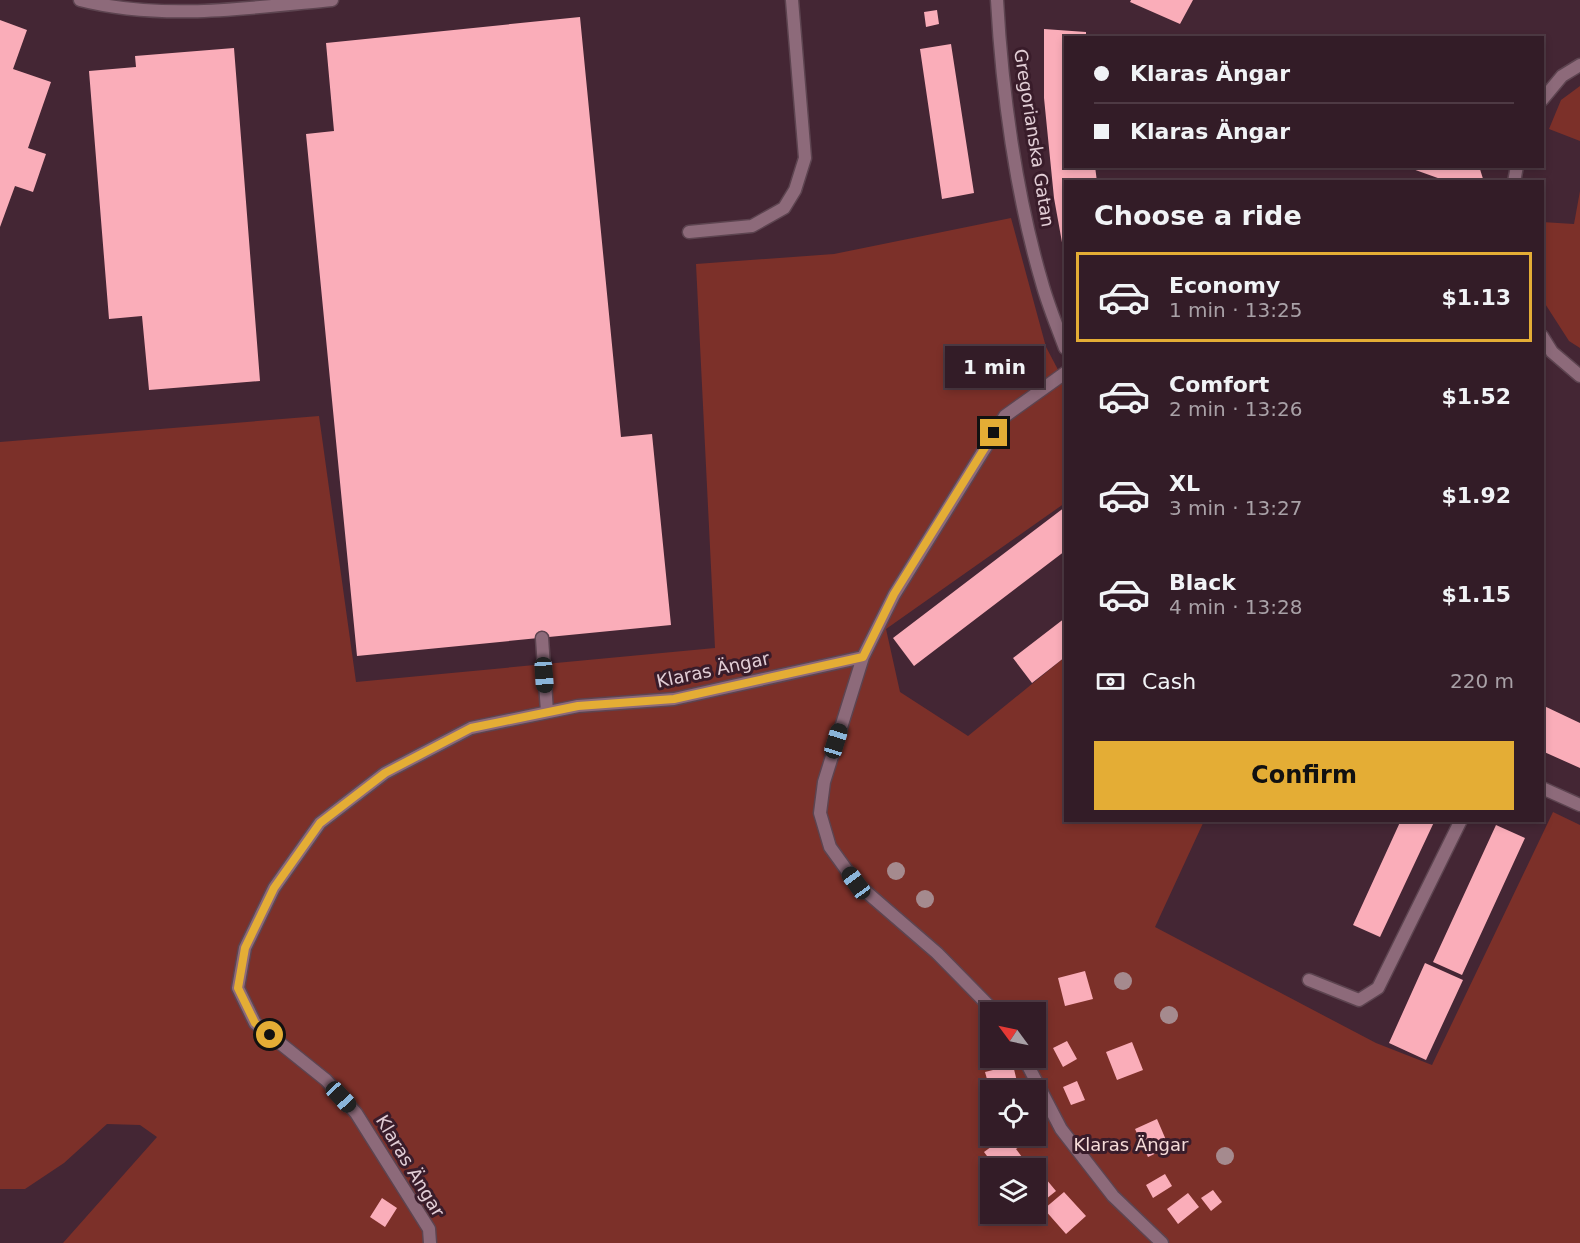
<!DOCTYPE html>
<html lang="en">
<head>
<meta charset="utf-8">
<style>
	:root { --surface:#331c27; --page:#3e2933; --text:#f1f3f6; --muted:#a9a1a7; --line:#4e3a44; --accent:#e4ad35 }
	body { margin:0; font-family:"DejaVu Sans",sans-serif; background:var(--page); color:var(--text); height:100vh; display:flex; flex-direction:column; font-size:22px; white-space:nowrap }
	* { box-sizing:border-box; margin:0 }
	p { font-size:20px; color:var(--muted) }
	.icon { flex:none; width:33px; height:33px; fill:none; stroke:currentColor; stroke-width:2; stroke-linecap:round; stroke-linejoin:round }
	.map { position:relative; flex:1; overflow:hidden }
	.sheet { position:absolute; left:1064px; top:180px; width:480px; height:642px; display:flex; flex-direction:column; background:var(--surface); border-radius:0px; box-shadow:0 3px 9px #0003,0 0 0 2px var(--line) }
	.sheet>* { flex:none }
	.top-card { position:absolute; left:1064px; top:36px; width:480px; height:132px; border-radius:0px; box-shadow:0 3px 9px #0003,0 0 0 2px var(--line); display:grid; align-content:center; height:132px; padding:0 30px; background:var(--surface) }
	.needle { width:39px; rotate:303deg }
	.buttons { position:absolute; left:980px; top:1002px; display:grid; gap:12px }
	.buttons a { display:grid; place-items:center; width:66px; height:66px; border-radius:0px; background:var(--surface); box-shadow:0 3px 9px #0003,0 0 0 2px var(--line); font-size:30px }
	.end { position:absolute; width:27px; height:27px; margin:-14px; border:8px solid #e4ad35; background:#111; box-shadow:0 0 0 3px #111 }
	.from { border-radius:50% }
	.bubble { position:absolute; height:42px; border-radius:0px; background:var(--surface); box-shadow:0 3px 9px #0003,0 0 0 2px var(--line); font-size:20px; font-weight:800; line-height:42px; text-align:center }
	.car { position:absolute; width:18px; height:36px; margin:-18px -9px; border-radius:8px; box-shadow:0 0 4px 2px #0007; background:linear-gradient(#222 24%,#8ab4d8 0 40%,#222 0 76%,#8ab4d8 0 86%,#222 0) }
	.top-card b { display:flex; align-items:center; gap:21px; height:57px; font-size:22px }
	.top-card b+b { border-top:2px solid var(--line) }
	.top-card i { width:15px; height:15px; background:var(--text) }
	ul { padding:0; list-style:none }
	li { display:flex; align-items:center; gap:18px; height:90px; margin:0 12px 9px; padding:0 18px; border:3px solid transparent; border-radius:0px }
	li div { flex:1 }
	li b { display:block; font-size:22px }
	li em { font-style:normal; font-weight:800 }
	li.on { border-color:var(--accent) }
	li>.icon { width:54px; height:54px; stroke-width:1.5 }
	h2 { padding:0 30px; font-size:27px; line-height:72px }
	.pay { display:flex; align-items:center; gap:15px; height:66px; padding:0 30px; font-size:22px }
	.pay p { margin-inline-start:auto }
	.button { display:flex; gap:12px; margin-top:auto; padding:12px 30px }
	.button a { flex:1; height:69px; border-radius:0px; background:var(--accent); color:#111; font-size:24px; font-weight:800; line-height:69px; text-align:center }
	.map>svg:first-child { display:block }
	.green { fill:#7c3029; fill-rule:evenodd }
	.building { fill:#faadb9 }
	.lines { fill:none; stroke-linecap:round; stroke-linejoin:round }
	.lane-casing { stroke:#5d4450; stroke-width:15 }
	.street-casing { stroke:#5d4450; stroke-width:15 }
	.lane { stroke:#8d6a7a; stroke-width:12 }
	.street { stroke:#8d6a7a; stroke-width:12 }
	.tree { fill:#a58a8e }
	.route { stroke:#e4ad35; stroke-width:8 }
	.labels { text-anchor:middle; stroke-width:6; stroke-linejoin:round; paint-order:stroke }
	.street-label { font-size:18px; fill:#e2ced6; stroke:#391c2a }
	.park-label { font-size:18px; fill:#f5dbd8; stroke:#391c2a }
</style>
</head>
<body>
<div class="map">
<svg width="1580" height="1243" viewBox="0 0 1580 1243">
	<rect width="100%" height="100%" fill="#442634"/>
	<!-- green -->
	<path class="green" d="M1580 86V141L1549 129 1561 100Z
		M1580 191V348L1569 341 1542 299V222L1574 224Z
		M1011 218 1046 347 1065 383V503L886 629 900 692 968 736 1065 657V820L1204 821 1155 927 1376 1043 1432 1065 1553 812 1580 825V1243H63L157 1137 140 1125 107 1124 64 1163 25 1189H0V442L319 416 356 682 715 648 696 264 834 254ZM990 1012H1035V1058H990ZM990 1090H1035V1136H990ZM990 1168H1035V1214H990Z"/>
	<!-- building -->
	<path class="building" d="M1131 0H1193L1180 24 1130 2Z
		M937 10 939 24 926 27 924 12Z
		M580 17 621 437 652 434 671 625 357 656 306 134 334 131 326 43Z
		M0 20 27 30 13 69 51 82 28 148 46 154 33 192 15 186 0 227Z
		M1044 29 1086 32V38H1065V166H1095L1097 182H1065V259L1054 198 1044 98Z
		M951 44 974 193 942 199 920 49Z
		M234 48 260 381 149 390 142 316 109 319 89 71 136 67 135 56Z
		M1479 166 1484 182H1449L1407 167Z
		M1065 507V551L914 666 893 638Z
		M1065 618V657L1032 683 1013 658Z
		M1542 705 1580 723V768L1542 751Z
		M1401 820H1435L1380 937 1353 925Z
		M1496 825 1525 838 1462 975 1433 962Z
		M1425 963 1463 980 1426 1060 1389 1043Z
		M1085 971 1093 999 1065 1006 1058 978Z
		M1067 1041 1077 1059 1063 1067 1053 1048Z
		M1132 1042 1143 1070 1117 1080 1106 1052Z
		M1013 1065 1019 1090H990L985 1072Z
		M1077 1081 1085 1100 1071 1105 1063 1087Z
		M990 1106V1122L985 1124 979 1111Z
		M1157 1119 1169 1147 1148 1157 1135 1129Z
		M1006 1136H1026L1029 1140 1016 1149 1022 1157 1006 1168H996L984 1152Z
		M1165 1174 1172 1186 1153 1198 1146 1185Z
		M1046 1179 1056 1191 1041 1203 1035 1196V1187Z
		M1213 1190 1222 1202 1211 1211 1201 1198Z
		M1064 1192 1086 1216 1066 1234 1044 1209Z
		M1188 1193 1199 1207 1178 1224 1167 1209Z
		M382 1198 397 1208 385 1227 370 1217Z"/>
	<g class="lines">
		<defs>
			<path id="lane" d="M689 232 752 226 784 208 795 190 805 158 792 0
				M542 638 547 712
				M1309 980 1359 1000 1378 988 1461 820
				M995 1012 937 953 856 883 830 847 820 813 824 782 863 657 894 595 1005 416 1065 373
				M1024 1058 1061 1129 1113 1196 1162 1243
				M430 1243 429 1229 356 1113 326 1080 255 1023 238 988 245 948 274 888 320 823 385 773 471 728 578 706 674 699 863 657"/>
			<path id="street" d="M80 0C161 21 250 8 332 0
				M997 0C1002 92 1016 195 1042 283 1048 305 1057 326 1065 348
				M1542 100 1562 76 1580 65
				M1514 182 1517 166
				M1542 336 1552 352 1580 376
				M1542 788 1580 805"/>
		</defs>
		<!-- lane casing -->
		<use href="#lane" class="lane-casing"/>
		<!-- street casing -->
		<use href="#street" class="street-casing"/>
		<!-- lane -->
		<use href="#lane" class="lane"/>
		<!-- street -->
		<use href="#street" class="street"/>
	</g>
	<!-- trees -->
	<g class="tree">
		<circle cx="896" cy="871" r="9"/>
		<circle cx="925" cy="899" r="9"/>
		<circle cx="1123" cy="981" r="9"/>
		<circle cx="1169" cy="1015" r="9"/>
		<circle cx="1225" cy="1156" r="9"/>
	</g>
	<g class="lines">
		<!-- route -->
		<path class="route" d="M270 1035 255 1023 238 988 245 948 274 888 320 823 385 773 471 728 578 706 674 699 863 657 894 594 994 433"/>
	</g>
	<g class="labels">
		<!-- street labels -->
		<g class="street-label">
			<text transform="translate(1034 138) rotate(81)" y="6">Gregorianska Gatan</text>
			<text transform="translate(713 670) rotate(-12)" y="6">Klaras Ängar</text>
			<text transform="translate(410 1166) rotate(59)" y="6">Klaras Ängar</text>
		</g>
		<!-- park labels -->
		<g class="park-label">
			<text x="1131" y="1151">Klaras Ängar</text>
		</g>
	</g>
</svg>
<div class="buttons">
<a><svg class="needle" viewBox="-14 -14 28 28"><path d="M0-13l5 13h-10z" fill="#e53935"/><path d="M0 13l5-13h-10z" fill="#a9a1a7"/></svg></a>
<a><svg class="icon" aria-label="locate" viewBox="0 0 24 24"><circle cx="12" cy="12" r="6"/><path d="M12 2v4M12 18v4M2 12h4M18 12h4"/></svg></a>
<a><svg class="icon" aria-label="layers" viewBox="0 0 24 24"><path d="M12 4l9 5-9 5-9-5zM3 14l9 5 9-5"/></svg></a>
</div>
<i class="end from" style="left:270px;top:1035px"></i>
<i class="end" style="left:994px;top:433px"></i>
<div class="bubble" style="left:945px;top:346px;width:99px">1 min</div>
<i class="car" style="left:544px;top:675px;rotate:176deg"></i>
<i class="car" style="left:836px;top:741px;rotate:17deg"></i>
<i class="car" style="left:856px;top:883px;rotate:324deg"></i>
<i class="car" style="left:341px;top:1097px;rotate:137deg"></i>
<div class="top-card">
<b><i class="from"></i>Klaras Ängar</b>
<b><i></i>Klaras Ängar</b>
</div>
<section class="sheet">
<h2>Choose a ride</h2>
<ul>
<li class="on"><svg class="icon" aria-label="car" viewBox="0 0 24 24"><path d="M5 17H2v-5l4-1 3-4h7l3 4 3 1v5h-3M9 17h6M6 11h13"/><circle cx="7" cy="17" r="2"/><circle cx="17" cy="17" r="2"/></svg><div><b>Economy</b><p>1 min · 13:25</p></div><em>$1.13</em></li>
<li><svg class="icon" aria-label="car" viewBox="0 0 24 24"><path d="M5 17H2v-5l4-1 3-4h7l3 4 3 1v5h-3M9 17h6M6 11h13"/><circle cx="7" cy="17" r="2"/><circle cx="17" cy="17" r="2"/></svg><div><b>Comfort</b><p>2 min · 13:26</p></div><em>$1.52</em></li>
<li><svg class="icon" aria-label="car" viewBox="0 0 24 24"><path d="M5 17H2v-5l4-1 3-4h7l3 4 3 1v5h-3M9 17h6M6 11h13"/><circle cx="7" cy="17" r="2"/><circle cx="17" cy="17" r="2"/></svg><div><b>XL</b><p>3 min · 13:27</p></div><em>$1.92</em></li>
<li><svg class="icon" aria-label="car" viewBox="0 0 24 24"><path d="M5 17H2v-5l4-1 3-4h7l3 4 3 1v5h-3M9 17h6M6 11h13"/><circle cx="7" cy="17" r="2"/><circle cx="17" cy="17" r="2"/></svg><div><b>Black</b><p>4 min · 13:28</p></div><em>$1.15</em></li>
</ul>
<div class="pay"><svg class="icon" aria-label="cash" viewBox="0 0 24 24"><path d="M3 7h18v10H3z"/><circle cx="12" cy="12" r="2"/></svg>Cash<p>220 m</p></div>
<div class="button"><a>Confirm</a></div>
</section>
</div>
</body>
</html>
